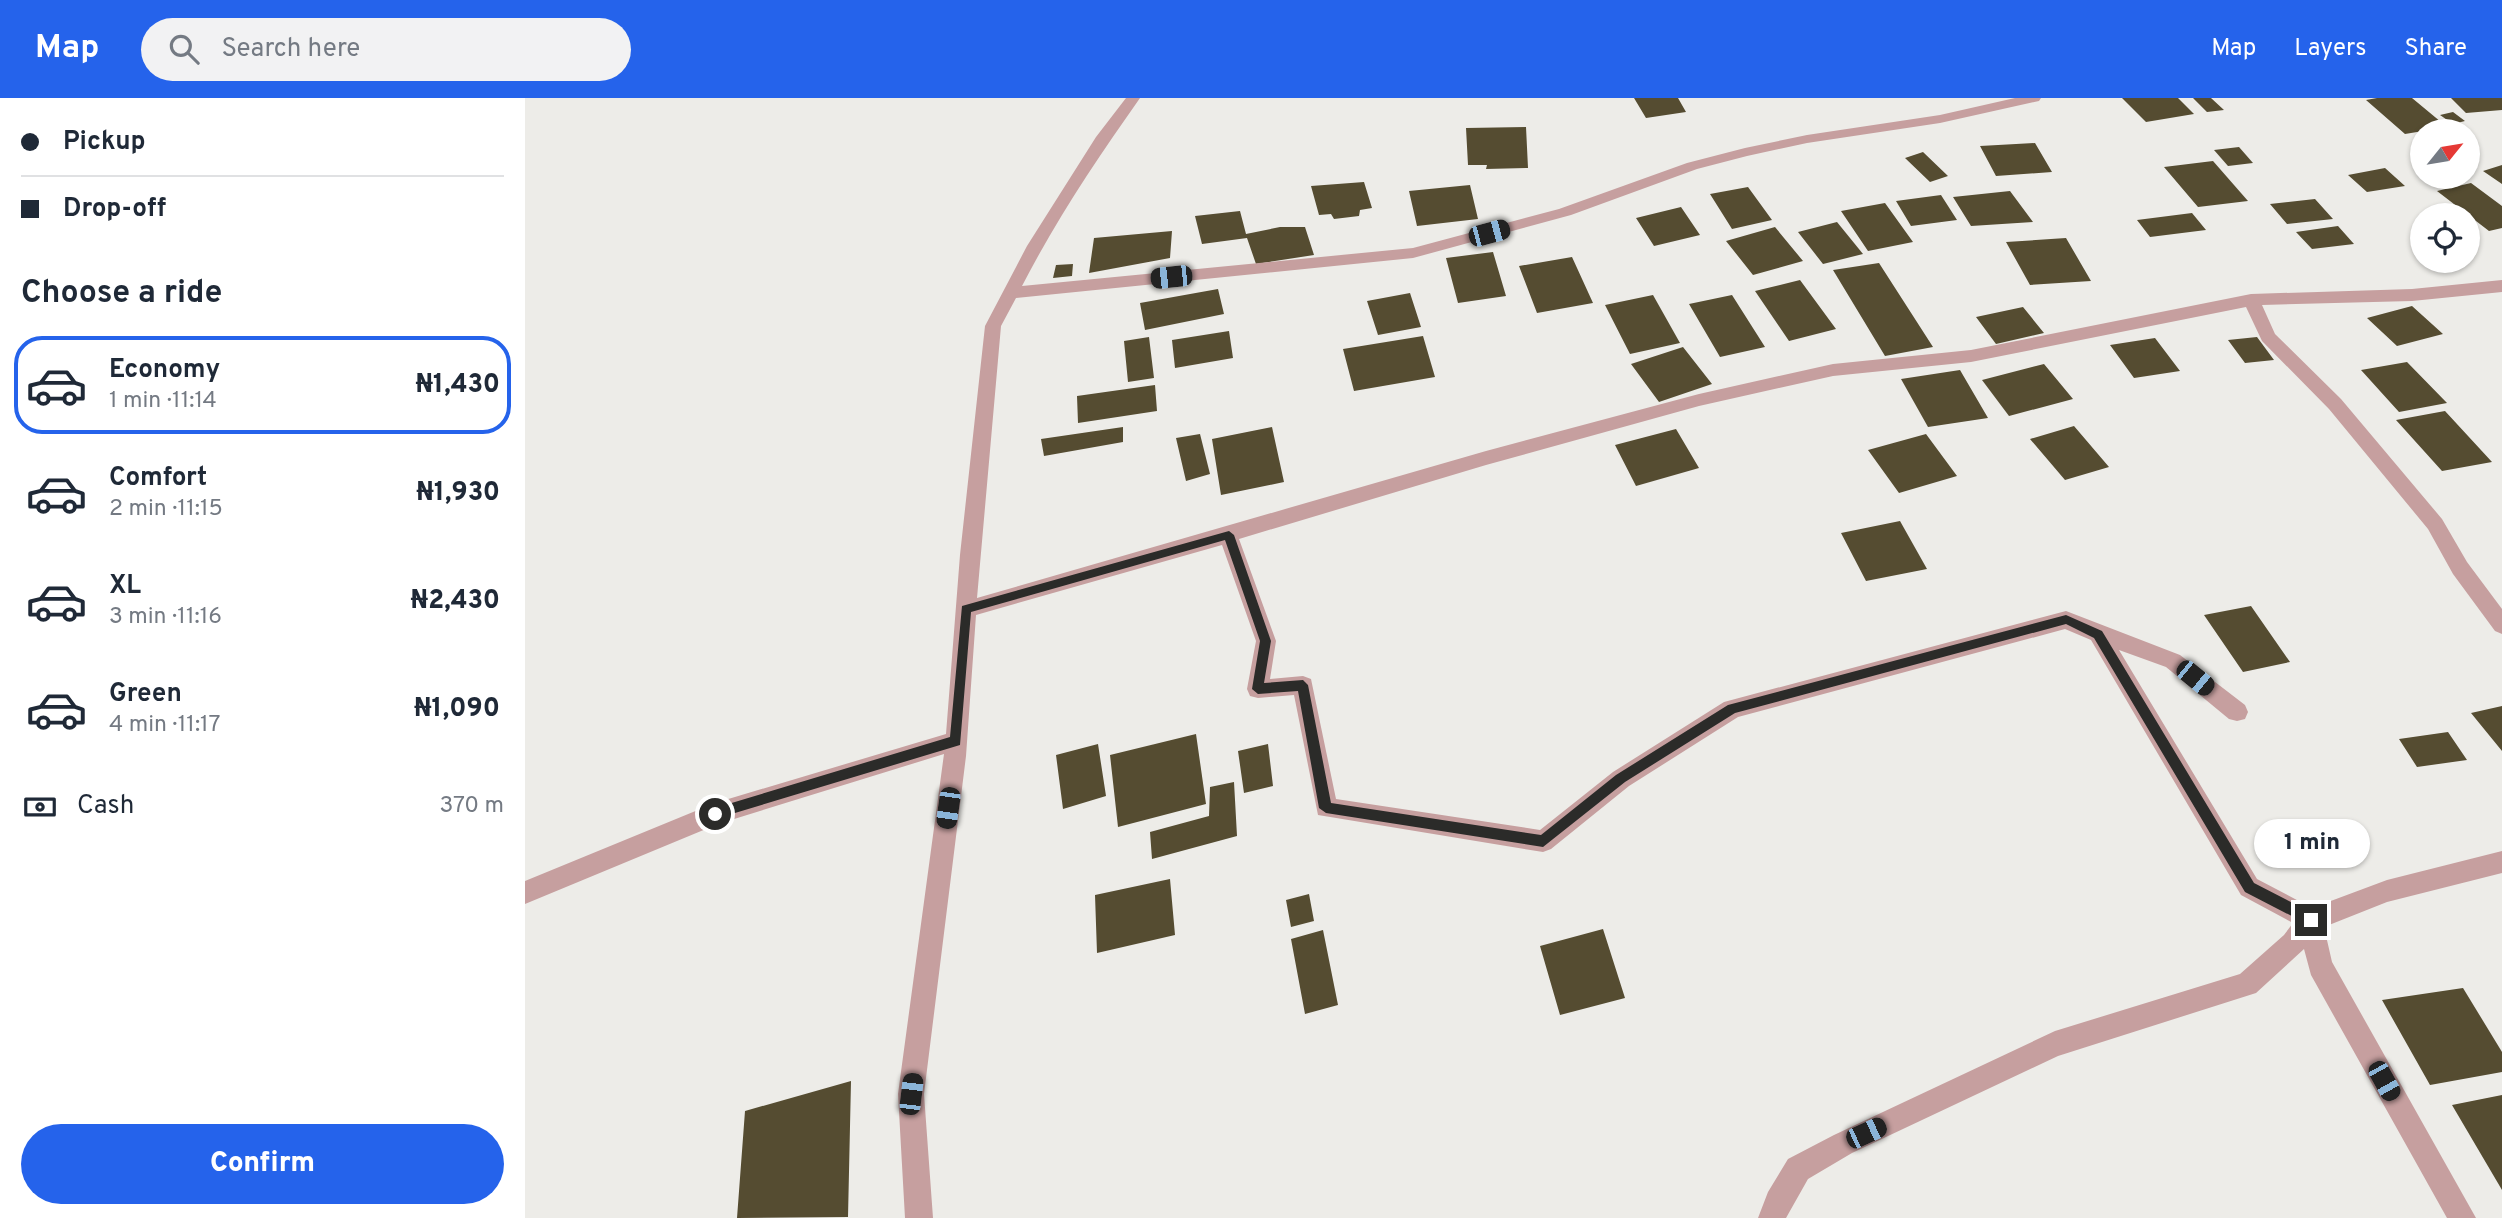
<!DOCTYPE html>
<html lang="en">
<head>
<meta charset="utf-8">
<style>
	:root { --surface:#fff; --page:#f2f2f3; --text:#1f2937; --muted:#747a83; --line:#e0e1e3; --accent:#2563eb }
	body { margin:0; font-family:Overpass,sans-serif; background:var(--page); color:var(--text); height:100vh; display:flex; flex-direction:column; font-size:26px; white-space:nowrap }
	* { box-sizing:border-box; margin:0 }
	p { font-size:23px; color:var(--muted) }
	.icon { flex:none; width:38px; height:38px; fill:none; stroke:currentColor; stroke-width:2; stroke-linecap:round; stroke-linejoin:round }
	.map { position:relative; flex:1; overflow:hidden }
	.side { display:flex; flex-direction:column; background:var(--surface); width:525px }
	.side>* { flex:none }
	.guide { display:grid; align-content:center; height:154px; padding:0 21px; background:var(--surface) }
	.needle { width:46px; rotate:60deg }
	.buttons { position:absolute; left:1885px; top:21px; display:grid; gap:14px }
	.buttons a { display:grid; place-items:center; width:70px; height:70px; border-radius:50%; background:var(--surface); box-shadow:0 2px 5px #0004; font-size:35px }
	.end { position:absolute; width:32px; height:32px; margin:-16px; border:9px solid #2b2b29; background:#fff; box-shadow:0 0 0 4px #fff }
	.from { border-radius:50% }
	.bubble { position:absolute; height:49px; border-radius:24px; background:var(--surface); box-shadow:0 2px 5px #0004; font-size:23px; font-weight:800; line-height:49px; text-align:center }
	.car { position:absolute; width:21px; height:42px; margin:-21px -10px; border-radius:9px; box-shadow:0 0 5px 2px #0007; background:linear-gradient(#222 24%,#8ab4d8 0 40%,#222 0 76%,#8ab4d8 0 86%,#222 0) }
	.guide b { display:flex; align-items:center; gap:24px; height:66px; font-size:26px }
	.guide b+b { border-top:2px solid var(--line) }
	.guide i { width:18px; height:18px; background:var(--text) }
	ul { padding:0; list-style:none }
	li { display:flex; align-items:center; gap:21px; height:98px; margin:0 14px 10px; padding:0 7px; border:4px solid transparent; border-radius:28px }
	li div { flex:1 }
	li b { display:block; font-size:26px }
	li em { font-style:normal; font-weight:800 }
	li.selected { border-color:var(--accent) }
	li>.icon { width:63px; height:63px; stroke-width:1.5 }
	h2 { padding:0 21px; font-size:32px; line-height:84px }
	.pay { display:flex; align-items:center; gap:18px; height:77px; padding:0 21px; font-size:26px }
	.pay p { margin-inline-start:auto }
	.cta { display:flex; gap:14px; margin-top:auto; padding:14px 21px }
	.cta a { flex:1; height:80px; border-radius:42px; background:var(--accent); color:#fff; font-size:28px; font-weight:800; line-height:80px; text-align:center }
	header { display:flex; align-items:center; gap:42px; box-sizing:border-box; height:98px; padding:0 35px; background:var(--accent); color:#fff }
	header strong { font-size:33px }
	nav { display:flex; gap:38px; margin-inline-start:auto; font-size:24px }
	.search { width:490px; height:63px; background:var(--page); display:flex; align-items:center; gap:18px; box-sizing:border-box; padding:0 24px; border-radius:38px; color:var(--muted); font-size:26px }
	main { display:flex; flex:1; min-height:0 }
	.map>svg:first-child { display:block }
	.building { fill:#554c31 }
	.lines { fill:none; stroke-linecap:round; stroke-linejoin:round }
	.street { fill:#c69f9f; fill-rule:evenodd }
	.route { fill:#2b2b29 }
</style>
</head>
<body>
<header>
<strong>Map</strong>
<div class="search"><svg class="icon" aria-label="search" viewBox="0 0 24 24"><circle cx="10" cy="10" r="6"/><path d="M15 15l6 6"/></svg>Search here</div>
<nav><a>Map</a><a>Layers</a><a>Share</a></nav>
</header>
<main>
<section class="side">
<div class="guide">
<b><i class="from"></i>Pickup</b>
<b><i></i>Drop-off</b>
</div>
<h2>Choose a ride</h2>
<ul>
<li class="selected"><svg class="icon" aria-label="car" viewBox="0 0 24 24"><path d="M5 17H2v-5l4-1 3-4h7l3 4 3 1v5h-3M9 17h6M6 11h13"/><circle cx="7" cy="17" r="2"/><circle cx="17" cy="17" r="2"/></svg><div><b>Economy</b><p>1 min · 11:14</p></div><em>₦1,430</em></li>
<li><svg class="icon" aria-label="car" viewBox="0 0 24 24"><path d="M5 17H2v-5l4-1 3-4h7l3 4 3 1v5h-3M9 17h6M6 11h13"/><circle cx="7" cy="17" r="2"/><circle cx="17" cy="17" r="2"/></svg><div><b>Comfort</b><p>2 min · 11:15</p></div><em>₦1,930</em></li>
<li><svg class="icon" aria-label="car" viewBox="0 0 24 24"><path d="M5 17H2v-5l4-1 3-4h7l3 4 3 1v5h-3M9 17h6M6 11h13"/><circle cx="7" cy="17" r="2"/><circle cx="17" cy="17" r="2"/></svg><div><b>XL</b><p>3 min · 11:16</p></div><em>₦2,430</em></li>
<li><svg class="icon" aria-label="car" viewBox="0 0 24 24"><path d="M5 17H2v-5l4-1 3-4h7l3 4 3 1v5h-3M9 17h6M6 11h13"/><circle cx="7" cy="17" r="2"/><circle cx="17" cy="17" r="2"/></svg><div><b>Green</b><p>4 min · 11:17</p></div><em>₦1,090</em></li>
</ul>
<div class="pay"><svg class="icon" aria-label="cash" viewBox="0 0 24 24"><path d="M3 7h18v10H3z"/><circle cx="12" cy="12" r="2"/></svg>Cash<p>370 m</p></div>
<div class="cta"><a>Confirm</a></div>
</section>
<div class="map">
<svg width="1977" height="1120" viewBox="0 0 1977 1120">
	<rect width="100%" height="100%" fill="#edece8"/>
	<!-- building -->
	<path class="building" d="M1109 0H1153L1161 14 1121 20Z
		M1597 0H1653L1669 16 1621 24Z
		M1668 0H1686L1699 12 1682 14Z
		M1852 0H1887L1922 29 1880 36 1841 2Z
		M1926 0H1977V12L1941 15Z
		M1928 14 1940 23 1928 26 1915 17Z
		M1001 29 1003 70 961 71 962 67H943L941 30Z
		M1510 45 1527 74 1471 78 1455 48Z
		M1714 49 1728 65 1703 68 1689 52Z
		M1398 54 1423 78 1405 84 1380 60Z
		M1688 63 1723 103 1673 109 1639 69Z
		M1977 67V86L1958 73Z
		M1860 70 1880 88 1842 94 1823 77Z
		M839 84 847 110 835 112 834 118 809 121 806 116 794 117 786 88Z
		M1946 85 1977 108V130L1964 133 1912 93Z
		M945 87 953 121 892 128 884 93Z
		M1223 89 1247 122 1207 131 1185 96Z
		M1485 93 1508 124 1446 128 1428 99Z
		M1416 97 1432 122 1386 128 1371 103Z
		M1790 101 1808 121 1762 126 1745 106Z
		M1360 105 1388 144 1343 153 1316 113Z
		M1156 109 1175 137 1129 148 1111 120Z
		M715 113 721 136 755 129H780L789 157 731 166 722 140 677 146 670 118Z
		M1667 115 1681 132 1625 139 1612 122Z
		M1312 124 1338 156 1298 166 1273 134Z
		M1813 128 1829 146 1787 151 1771 134Z
		M1250 129 1278 163 1228 177 1201 143Z
		M647 133 645 160 564 175 569 140Z
		M1541 140 1566 183 1505 187 1481 144Z
		M968 154 981 198 933 205 921 160Z
		M1047 159 1068 205 1012 215 994 168Z
		M1354 165 1408 249 1360 258 1308 172Z
		M548 166 547 178 528 180 531 167Z
		M1275 182 1311 231 1264 243 1230 193Z
		M693 191 699 216 620 232 615 205Z
		M885 195 896 229 853 237 842 203Z
		M1128 197 1155 245 1105 256 1080 207Z
		M1207 197 1240 249 1195 259 1164 206Z
		M1887 208 1918 236 1872 248 1842 220Z
		M1498 209 1519 235 1471 246 1451 219Z
		M704 233 708 260 650 270 647 242Z
		M898 238 910 279 829 293 818 251Z
		M624 239 629 280 603 284 599 243Z
		M1732 239 1749 262 1720 265 1703 242Z
		M1630 240 1655 273 1609 280 1585 247Z
		M1158 249 1187 286 1134 304 1106 266Z
		M1882 264 1922 305 1874 314 1836 272Z
		M1519 266 1548 301 1484 318 1457 282Z
		M1435 272 1463 320 1403 329 1376 281Z
		M630 287 632 313 553 325 552 298Z
		M1920 313 1967 364 1917 373 1871 322Z
		M1549 328 1584 369 1540 382 1505 341Z
		M598 329V344L519 358 516 341Z
		M747 329 759 384 696 397 687 341Z
		M1151 331 1174 370 1111 388 1090 347Z
		M675 336 685 376 661 383 651 340Z
		M1401 336 1432 378 1374 395 1343 352Z
		M1375 423 1402 471 1341 483 1316 435Z
		M1726 508 1765 564 1718 574 1679 517Z
		M1977 608V653L1946 615Z
		M1923 634 1942 662 1892 669 1874 641Z
		M671 636 681 706 593 729 585 657Z
		M573 646 581 698 538 711 531 657Z
		M743 646 748 688 719 695 713 653Z
		M709 684 712 738 627 761 625 734 684 718 685 689Z
		M645 781 650 837 572 855 570 797Z
		M784 796 789 823 766 829 761 802Z
		M1078 831 1100 900 1035 917 1015 848Z
		M798 832 813 907 780 916 766 841Z
		M1938 890 1977 954V974L1905 987 1857 902Z
		M326 983 323 1119 212 1120 220 1013Z
		M1977 997V1092L1927 1007Z"/>
	<g class="lines">
		<!-- street -->
		<path class="street" d="M601 0H615C572 61 531 122 497 188L888 150 1034 111 1162 65 1220 50 1282 37 1415 17 1490 0H1516L1514 3 1415 25 1282 45 1222 58 1172 71 1046 117 888 160 491 200 476 228 452 500 961 353 1174 296 1308 266 1446 252 1726 196 1887 191 1977 182V194L1887 203 1737 207 1750 236 1816 301 1917 421 1942 464 1977 511V536L1970 533 1928 476 1903 431 1804 311 1737 243 1721 209 1446 264 1308 278 1174 308 961 367 714 441 751 543 745 581 778 578 786 581 811 701 1015 732 1088 674 1199 604 1541 513 1655 557 1720 607 1723 614 1720 621 1712 623 1704 621 1641 569 1594 552 1732 781 1787 810 1862 782 1977 753V775L1862 804 1799 829 1807 864 1951 1120H1922L1786 877 1779 851 1731 895 1533 958 1327 1055 1283 1081 1261 1120H1233L1243 1094 1263 1061 1309 1037 1530 933 1715 876 1759 837 1768 825 1716 797 1566 542 1540 531 1213 619 1104 688 1026 751 1018 754 793 717 769 597 733 600 725 598 722 591 731 543 697 447 451 517 441 658 399 996 408 1120H380L373 996 419 656 193 726 0 806V783L190 705 421 636 435 457 460 228 502 148 571 39Z"/>
	</g>
	<!-- route -->
	<path class="route" d="M704 433 709 437 746 543 739 585 778 582 783 587 806 705 1016 737 1091 677 1203 607 1541 517 1577 533 1729 785 1791 817 1792 822 1786 828 1720 794 1569 540 1541 526 1210 615 1100 684 1018 749 801 715 794 710 773 593 733 596 727 591 735 543 700 442 446 514 435 647 190 721 186 720V712L190 710 425 639 437 508Z"/>
</svg>
<div class="buttons">
<a><svg class="needle" viewBox="-14 -14 28 28"><path d="M0-13l5 13h-10z" fill="#e53935"/><path d="M0 13l5-13h-10z" fill="#747a83"/></svg></a>
<a><svg class="icon" aria-label="locate" viewBox="0 0 24 24"><circle cx="12" cy="12" r="6"/><path d="M12 2v4M12 18v4M2 12h4M18 12h4"/></svg></a>
</div>
<i class="end from" style="left:190px;top:716px"></i>
<i class="end" style="left:1786px;top:822px"></i>
<div class="bubble" style="left:1729px;top:721px;width:116px">1 min</div>
<i class="car" style="left:964px;top:135px;rotate:75deg"></i>
<i class="car" style="left:646px;top:179px;rotate:264deg"></i>
<i class="car" style="left:1670px;top:580px;rotate:129deg"></i>
<i class="car" style="left:423px;top:710px;rotate:188deg"></i>
<i class="car" style="left:1859px;top:983px;rotate:151deg"></i>
<i class="car" style="left:386px;top:996px;rotate:7deg"></i>
<i class="car" style="left:1341px;top:1035px;rotate:65deg"></i>
</div>
</main>
</body>
</html>
